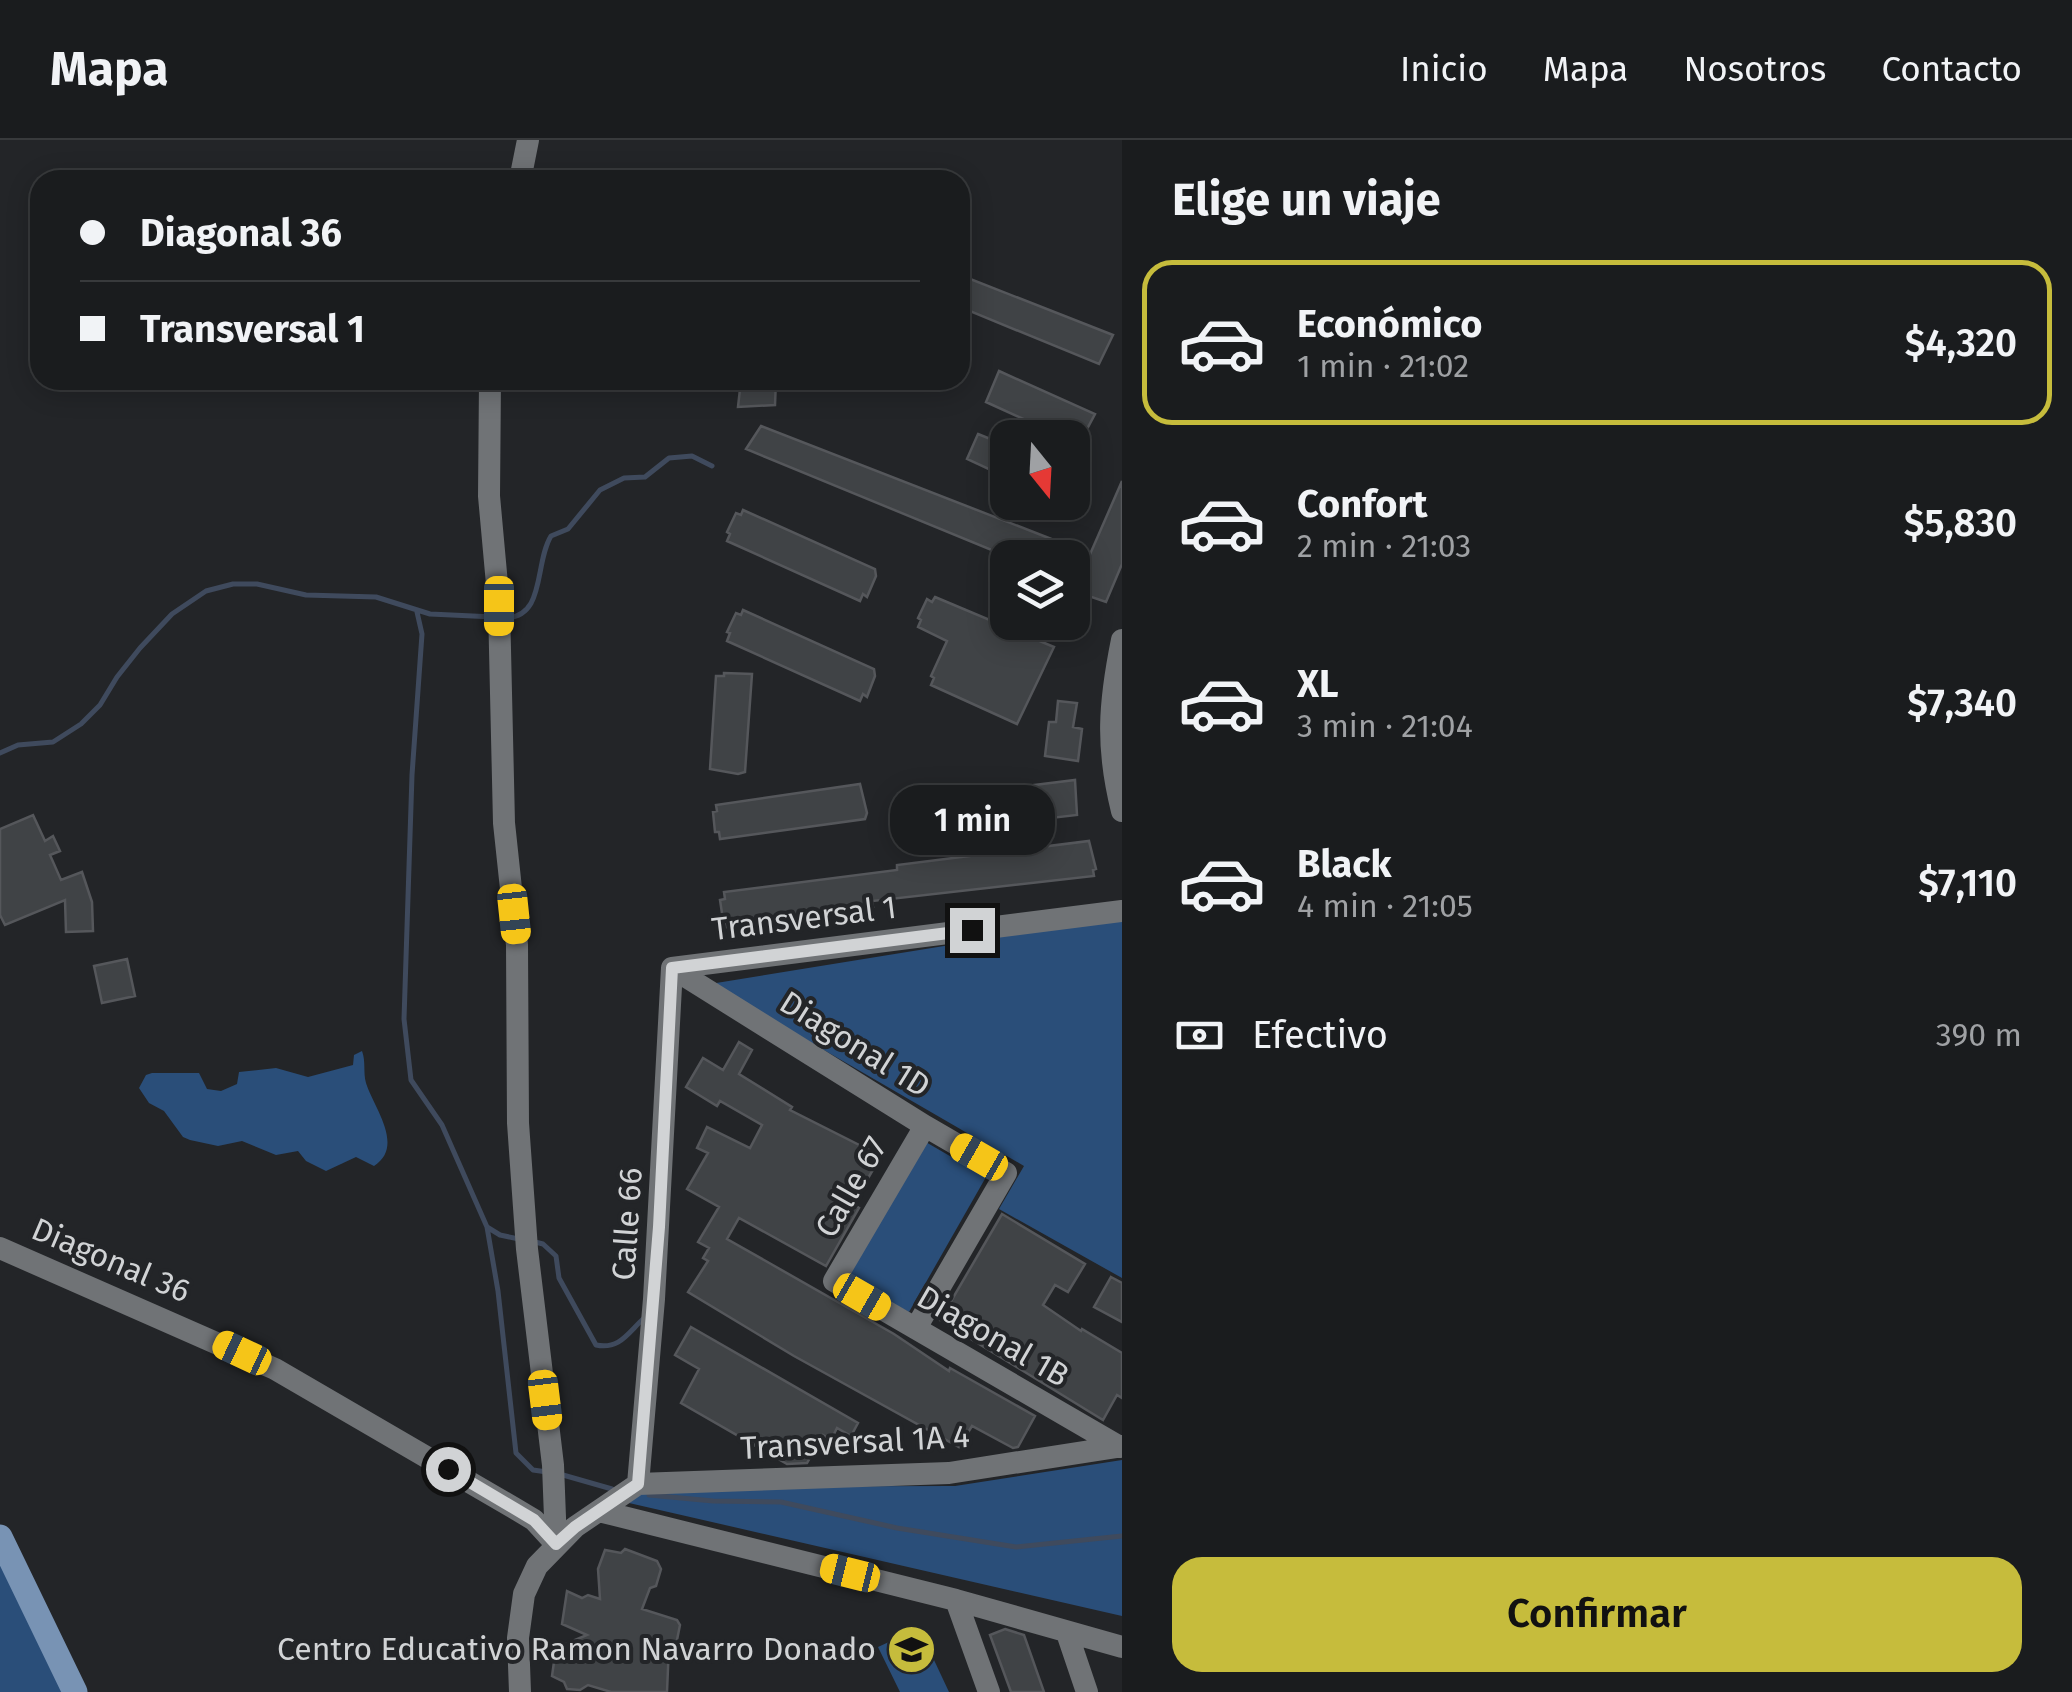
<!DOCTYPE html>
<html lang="es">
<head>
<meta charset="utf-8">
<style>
	:root { --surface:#1a1c1e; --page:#27292b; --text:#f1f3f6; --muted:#9fa1a4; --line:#383a3c; --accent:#c6bc3c }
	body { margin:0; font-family:"Fira Sans",sans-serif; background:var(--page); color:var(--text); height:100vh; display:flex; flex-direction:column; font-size:38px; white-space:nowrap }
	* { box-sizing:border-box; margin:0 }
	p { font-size:32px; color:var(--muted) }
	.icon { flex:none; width:55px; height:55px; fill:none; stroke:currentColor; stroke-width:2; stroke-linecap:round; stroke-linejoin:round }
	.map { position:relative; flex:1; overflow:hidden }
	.panel { display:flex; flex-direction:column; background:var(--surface); width:950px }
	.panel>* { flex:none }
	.banner { position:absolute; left:30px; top:30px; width:940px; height:220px; border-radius:30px; box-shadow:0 5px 25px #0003,0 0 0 2px var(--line); display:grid; align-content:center; height:220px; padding:0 50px; background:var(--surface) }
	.needle { width:65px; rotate:162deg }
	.tools { position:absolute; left:990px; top:280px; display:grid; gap:20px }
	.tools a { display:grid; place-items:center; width:100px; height:100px; border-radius:20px; background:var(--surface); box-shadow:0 5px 25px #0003,0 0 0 2px var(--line); font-size:50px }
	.end { position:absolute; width:45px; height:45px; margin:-22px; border:12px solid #d1d3d5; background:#111; box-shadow:0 0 0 5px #111 }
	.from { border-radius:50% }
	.bubble { position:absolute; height:70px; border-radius:30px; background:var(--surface); box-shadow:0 5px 25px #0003,0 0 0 2px var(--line); font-size:32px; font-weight:600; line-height:70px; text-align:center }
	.car { position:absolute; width:30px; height:60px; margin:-30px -15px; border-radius:12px; box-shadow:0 0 8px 2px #0007; background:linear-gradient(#f5c518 24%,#345 0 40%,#f5c518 0 76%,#345 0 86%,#f5c518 0) }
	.banner b { display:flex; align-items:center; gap:35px; height:95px; font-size:38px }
	.banner b+b { border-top:2px solid var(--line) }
	.banner i { width:25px; height:25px; background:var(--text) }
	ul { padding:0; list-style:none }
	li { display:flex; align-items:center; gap:30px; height:165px; margin:0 20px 15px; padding:0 30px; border:5px solid transparent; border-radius:30px }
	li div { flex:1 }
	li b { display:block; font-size:38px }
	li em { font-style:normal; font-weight:600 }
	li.selected { border-color:var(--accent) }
	li>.icon { width:90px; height:90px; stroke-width:1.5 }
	h2 { padding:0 50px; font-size:45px; line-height:120px }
	.pay { display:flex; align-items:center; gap:25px; height:110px; padding:0 50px; font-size:38px }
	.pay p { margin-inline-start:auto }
	.action { display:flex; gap:20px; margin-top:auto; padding:20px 50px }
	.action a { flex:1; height:115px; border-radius:30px; background:var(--accent); color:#111; font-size:40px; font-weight:600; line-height:115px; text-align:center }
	header { display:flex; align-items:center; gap:60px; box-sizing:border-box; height:140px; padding:0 50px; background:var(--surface); border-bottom:2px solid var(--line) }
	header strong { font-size:48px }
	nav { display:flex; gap:55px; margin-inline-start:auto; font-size:35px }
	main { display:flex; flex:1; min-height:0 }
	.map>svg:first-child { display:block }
	.green { fill:#2a4e79 }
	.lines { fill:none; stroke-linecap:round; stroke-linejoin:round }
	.stream { stroke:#3f4a5d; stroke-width:5 }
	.building { fill:#404346; stroke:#55575b; stroke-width:2.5 }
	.minor { stroke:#707376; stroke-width:22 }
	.major { stroke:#7893b4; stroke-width:25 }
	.route { stroke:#d1d3d5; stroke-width:12 }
	.labels { text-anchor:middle; stroke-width:8; stroke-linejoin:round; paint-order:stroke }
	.street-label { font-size:32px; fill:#d1d3d5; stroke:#232528 }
	.poi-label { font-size:32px; fill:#d1d3d5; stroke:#232528; text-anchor:end }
</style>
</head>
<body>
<header>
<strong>Mapa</strong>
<nav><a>Inicio</a><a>Mapa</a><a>Nosotros</a><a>Contacto</a></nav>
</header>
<main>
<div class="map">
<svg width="1122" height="1552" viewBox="0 0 1122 1552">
	<rect width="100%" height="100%" fill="#232528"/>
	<!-- green -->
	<path class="green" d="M1122 777V1138L999 1069 1024 1026 710 844Z
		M362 911C366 922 363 932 366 943 374 968 405 1006 374 1026L356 1017 326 1031 306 1021 298 1011 276 1015 242 1001 218 1006 190 1000 183 997 164 971 149 963 139 948 146 935 152 933H199L207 949 221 951 237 944 239 932 276 928 308 937 353 925 354 915Z
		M924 1001 986 1037 909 1172 847 1139Z
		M1122 1320V1476L629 1363 640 1347 955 1346Z
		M0 1422 63 1552H0Z
		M919 1488 949 1552H900L878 1507Z"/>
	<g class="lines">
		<!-- stream -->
		<path class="stream" d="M417 472 422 494 412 635 404 879 411 940 442 985 487 1087 500 1095 519 1099
			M505 478C546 477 534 424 551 396L568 389 600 350 624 338 645 337 669 318 692 316 712 326
			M0 613 18 605 53 602 81 584 100 565 117 537 140 508 172 474 206 451 233 444H257L306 455 376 457 430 474 494 477
			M487 1087 498 1151 516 1313 533 1330 547 1332
			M535 1102 543 1104 556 1116 559 1138 596 1205C619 1210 628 1193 643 1179
			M563 1335 612 1349
			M649 1355 713 1361 781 1362 897 1388 1016 1407 1122 1396"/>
	</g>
	<!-- building -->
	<path class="building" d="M960 135 1113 195 1099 224 960 167Z
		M999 231 1095 274 1079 304 1072 298H1065L986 262Z
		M741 240H776L775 265 738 267Z
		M761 286 1054 400 1046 418H1011L746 309Z
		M978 294 1008 306V338L967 319Z
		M1122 341V424L1106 462 1074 451Z
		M743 370 875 429 876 436 867 457 863 454 860 461 727 401 730 394 727 392 736 373 741 375Z
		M935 457 1054 507 1017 584 931 545 934 538 931 536 947 501 918 487 921 480 918 478 927 459 932 462Z
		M743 470 874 529 875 536 867 557 863 554 860 561 727 501 730 493 727 492 736 473 741 475Z
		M724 533 752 534 745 632 738 634 710 629 716 536H724Z
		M1058 561 1077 563 1073 587 1082 589 1078 621 1045 616 1049 582H1056Z
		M1075 640 1077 675 931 692 930 685H927L924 665 929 664 928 658Z
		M860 644 867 673 865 679 720 699 719 692H715L713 672 717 671 716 665Z
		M33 675 45 701 53 696 60 711 50 715 61 740 82 732 92 762 93 791 66 792 65 760 5 785 0 775V689Z
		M1089 701 1096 729 1093 730 1094 736 872 761 873 767 727 787 726 780H723L720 760 725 759 724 752 897 730V725Z
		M127 819 135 856 102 863 94 826Z
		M739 902 752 910 739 934 792 967 790 970 881 1016 853 1064 859 1068 826 1126 739 1078 727 1099 894 1194 949 1231 950 1228 1035 1276 1018 1307 1013 1308 972 1286 959 1307 794 1216 688 1152 708 1121 703 1118 709 1108 698 1102 719 1067 687 1049 708 1013 697 1008 707 987 750 1008 762 985 720 961 717 966 686 947 703 918 723 930Z
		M1002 1074 1085 1124 1068 1152 1055 1145 1043 1165 1081 1191 1082 1189 1122 1213V1258L1117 1255 1103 1280 940 1180Z
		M1111 1137 1122 1143V1182L1094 1167Z
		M691 1187 858 1283 851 1296 837 1288 831 1300 823 1295 807 1323 787 1324 681 1263 699 1229 675 1215Z
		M625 1409 657 1421 661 1429 656 1446 650 1448 642 1469 677 1480 680 1485 676 1505H669L667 1552H611L588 1545 580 1550 567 1549 564 1542 552 1536 556 1508 587 1495 562 1484 567 1451 582 1458 588 1455 600 1459 598 1429 605 1410 621 1413Z
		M1005 1489 1024 1495 1044 1552H1011L990 1495Z"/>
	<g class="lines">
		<!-- minor -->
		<path class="minor" d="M520 40 528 0
			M490 240 489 356 499 466 504 683 517 805 518 983 527 1109 553 1325 556 1404
			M1122 500C1109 564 1106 607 1122 671
			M672 828 925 986 1006 1033 916 1188
			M672 828 1122 771
			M925 986 834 1141 1120 1307
			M0 1108 275 1229 514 1368 534 1380 556 1404
			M638 1344 654 1159 672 828
			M599 1371 956 1460 1122 1507
			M956 1460 989 1552
			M1067 1493 1087 1552
			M520 1552 518 1498 524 1454 537 1426 575 1387 638 1344 949 1333 1122 1306"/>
		<!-- major -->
		<path class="major" d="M0 1397 75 1552"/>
	</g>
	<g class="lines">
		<!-- route -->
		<path class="route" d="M448 1329 534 1380 556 1404 575 1387 638 1344 659 1087 672 828 972 790"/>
	</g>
	<!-- icons -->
	<defs>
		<symbol id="school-disc" viewBox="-11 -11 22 22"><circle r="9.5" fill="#c6bc3c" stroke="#232528"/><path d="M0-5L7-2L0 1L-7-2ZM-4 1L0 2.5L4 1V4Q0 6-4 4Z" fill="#111"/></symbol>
	</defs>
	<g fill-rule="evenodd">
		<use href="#school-disc" x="884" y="1482" width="55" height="55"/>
	</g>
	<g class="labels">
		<!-- street labels -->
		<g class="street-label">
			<text transform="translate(804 778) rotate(-7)" y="11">Transversal 1</text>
			<text transform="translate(855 904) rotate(32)" y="11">Diagonal 1D</text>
			<text transform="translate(851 1047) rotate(-60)" y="11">Calle 67</text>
			<text transform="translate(627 1084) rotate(-86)" y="11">Calle 66</text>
			<text transform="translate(111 1120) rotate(23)" y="11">Diagonal 36</text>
			<text transform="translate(993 1196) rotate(30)" y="11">Diagonal 1B</text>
			<text transform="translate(855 1302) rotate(-3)" y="11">Transversal 1A 4</text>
		</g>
		<!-- poi labels -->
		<g class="poi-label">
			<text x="876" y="1520">Centro Educativo Ramon Navarro Donado</text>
		</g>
	</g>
</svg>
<div class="tools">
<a><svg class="needle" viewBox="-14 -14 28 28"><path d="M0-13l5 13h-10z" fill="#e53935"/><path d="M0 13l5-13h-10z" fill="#9fa1a4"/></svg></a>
<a><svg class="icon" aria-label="layers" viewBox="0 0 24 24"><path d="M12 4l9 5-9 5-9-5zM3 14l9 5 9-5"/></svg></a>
</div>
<i class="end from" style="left:448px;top:1329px"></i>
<i class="end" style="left:972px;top:790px"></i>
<div class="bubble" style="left:890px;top:645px;width:165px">1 min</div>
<i class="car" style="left:499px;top:466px;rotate:180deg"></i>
<i class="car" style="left:514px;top:774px;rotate:174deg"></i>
<i class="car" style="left:979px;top:1017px;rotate:300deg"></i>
<i class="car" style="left:862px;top:1157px;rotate:120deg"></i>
<i class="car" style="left:242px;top:1213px;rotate:295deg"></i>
<i class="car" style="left:545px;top:1260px;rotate:173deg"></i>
<i class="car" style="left:850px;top:1433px;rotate:284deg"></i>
<div class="banner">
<b><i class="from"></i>Diagonal 36</b>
<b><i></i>Transversal 1</b>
</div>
</div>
<section class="panel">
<h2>Elige un viaje</h2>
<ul>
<li class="selected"><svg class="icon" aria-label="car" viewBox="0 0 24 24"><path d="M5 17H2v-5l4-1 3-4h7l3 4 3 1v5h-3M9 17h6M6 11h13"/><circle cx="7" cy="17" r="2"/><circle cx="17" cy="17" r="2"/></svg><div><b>Económico</b><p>1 min · 21:02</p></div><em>$4,320</em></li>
<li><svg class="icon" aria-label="car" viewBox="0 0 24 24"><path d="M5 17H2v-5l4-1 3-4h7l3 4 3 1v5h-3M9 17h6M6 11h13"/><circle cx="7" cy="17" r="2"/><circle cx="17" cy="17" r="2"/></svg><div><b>Confort</b><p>2 min · 21:03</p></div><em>$5,830</em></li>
<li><svg class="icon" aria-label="car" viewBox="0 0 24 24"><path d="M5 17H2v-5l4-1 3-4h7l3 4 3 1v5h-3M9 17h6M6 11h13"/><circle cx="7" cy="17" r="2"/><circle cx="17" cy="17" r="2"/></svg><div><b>XL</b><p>3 min · 21:04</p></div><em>$7,340</em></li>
<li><svg class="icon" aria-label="car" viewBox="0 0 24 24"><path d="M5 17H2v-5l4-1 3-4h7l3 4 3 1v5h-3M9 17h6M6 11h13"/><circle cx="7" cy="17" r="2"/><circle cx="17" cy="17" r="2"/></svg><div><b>Black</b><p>4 min · 21:05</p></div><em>$7,110</em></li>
</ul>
<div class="pay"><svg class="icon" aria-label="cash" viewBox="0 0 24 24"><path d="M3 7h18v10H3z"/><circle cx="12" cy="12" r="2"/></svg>Efectivo<p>390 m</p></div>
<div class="action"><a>Confirmar</a></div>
</section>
</main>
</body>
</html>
